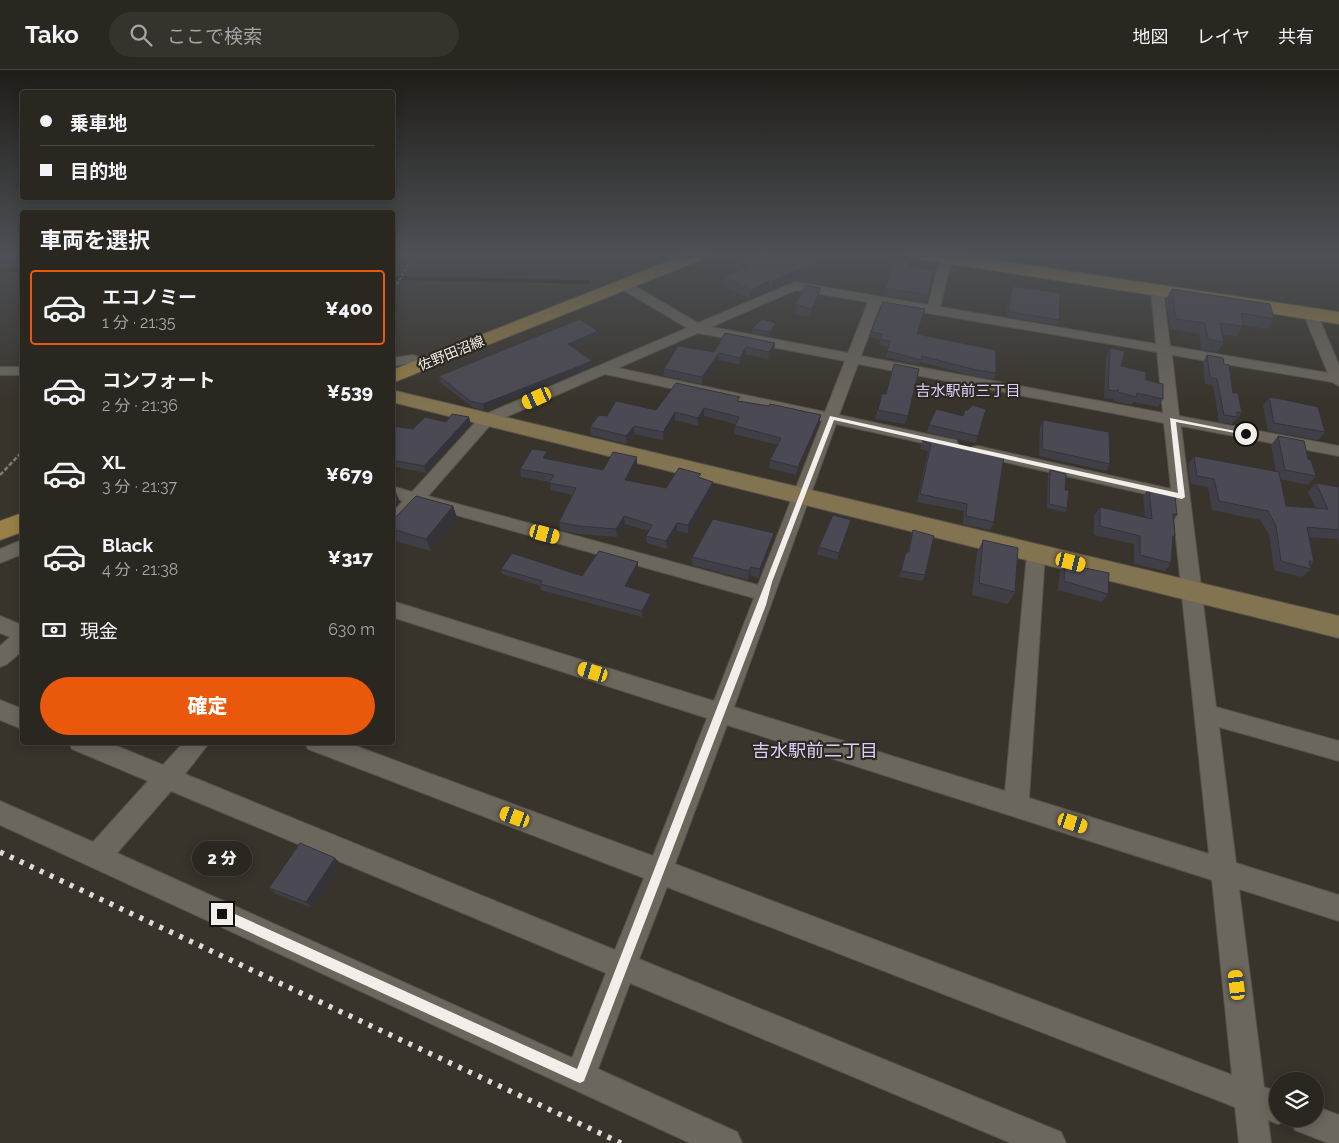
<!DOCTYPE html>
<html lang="ja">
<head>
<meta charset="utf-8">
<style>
	:root { --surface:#2a2720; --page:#36332d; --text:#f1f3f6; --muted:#a5a5a5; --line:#46443e; --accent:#ea580c }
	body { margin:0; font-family:Raleway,"Noto Sans JP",sans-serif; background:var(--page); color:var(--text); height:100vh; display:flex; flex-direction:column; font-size:19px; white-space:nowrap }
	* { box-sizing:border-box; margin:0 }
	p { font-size:16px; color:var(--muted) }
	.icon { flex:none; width:28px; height:28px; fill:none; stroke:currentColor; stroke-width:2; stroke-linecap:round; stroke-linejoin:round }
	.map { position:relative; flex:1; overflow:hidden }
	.drawer { position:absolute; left:20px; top:140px; width:375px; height:535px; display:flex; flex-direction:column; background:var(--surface); border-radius:5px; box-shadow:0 2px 12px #0003,0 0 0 1px var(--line) }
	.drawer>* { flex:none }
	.hud { position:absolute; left:20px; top:20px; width:375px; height:110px; border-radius:5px; box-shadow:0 2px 12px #0003,0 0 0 1px var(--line); display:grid; align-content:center; height:110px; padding:0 20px; background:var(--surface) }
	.controls { position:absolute; left:1269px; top:1002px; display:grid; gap:10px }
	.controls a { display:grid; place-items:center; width:55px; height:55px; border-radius:50%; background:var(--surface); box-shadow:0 2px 12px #0003,0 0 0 1px var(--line); font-size:25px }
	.end { position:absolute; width:22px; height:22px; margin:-11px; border:6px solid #f2efea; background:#111; box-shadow:0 0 0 2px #111 }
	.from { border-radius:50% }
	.bubble { position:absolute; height:35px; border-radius:18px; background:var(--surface); box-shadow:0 2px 12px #0003,0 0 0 1px var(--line); font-size:16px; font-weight:800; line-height:35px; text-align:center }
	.car { position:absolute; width:15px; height:30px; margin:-15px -8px; border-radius:6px; box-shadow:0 0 4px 1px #0007; background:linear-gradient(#f5c518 24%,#345 0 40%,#f5c518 0 76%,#345 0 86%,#f5c518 0) }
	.hud b { display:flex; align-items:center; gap:18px; height:48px; font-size:19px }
	.hud b+b { border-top:1px solid var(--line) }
	.hud i { width:12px; height:12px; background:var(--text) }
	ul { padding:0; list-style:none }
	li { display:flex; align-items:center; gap:15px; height:75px; margin:0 10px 8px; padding:0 10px; border:2px solid transparent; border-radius:5px }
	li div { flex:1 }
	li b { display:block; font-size:19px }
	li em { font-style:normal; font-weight:800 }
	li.on { border-color:var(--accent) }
	li>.icon { width:45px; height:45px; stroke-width:1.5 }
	h2 { padding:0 20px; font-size:22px; line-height:60px }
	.pay { display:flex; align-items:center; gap:12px; height:55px; padding:0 20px; font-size:19px }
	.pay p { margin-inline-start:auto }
	.cta { display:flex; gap:10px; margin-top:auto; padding:10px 20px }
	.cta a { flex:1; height:58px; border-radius:30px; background:var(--accent); color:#fff; font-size:20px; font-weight:800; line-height:58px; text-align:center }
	header { display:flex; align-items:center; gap:30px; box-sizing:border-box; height:70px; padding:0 25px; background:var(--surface); border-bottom:1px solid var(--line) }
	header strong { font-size:24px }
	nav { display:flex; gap:28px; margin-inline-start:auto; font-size:18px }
	.search { width:350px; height:45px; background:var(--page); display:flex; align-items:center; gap:12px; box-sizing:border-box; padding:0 18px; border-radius:28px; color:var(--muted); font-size:19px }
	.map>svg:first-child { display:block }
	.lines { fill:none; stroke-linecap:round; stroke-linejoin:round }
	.stream { stroke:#281c00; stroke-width:4 }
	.street-casing { stroke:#56524b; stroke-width:2 }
	.secondary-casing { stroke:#56524b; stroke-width:2 }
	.primary-casing { stroke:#56524b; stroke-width:2 }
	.path-far1 { stroke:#807c75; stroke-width:2; stroke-dasharray:3 2; stroke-linecap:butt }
	.path { stroke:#807c75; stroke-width:2.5; stroke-dasharray:4.5 2; stroke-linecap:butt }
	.street { fill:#6c675d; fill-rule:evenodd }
	.secondary { fill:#827351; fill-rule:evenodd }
	.primary { fill:#998046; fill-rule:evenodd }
	.rail { stroke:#dfdcd7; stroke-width:5.5; stroke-dasharray:4 7; stroke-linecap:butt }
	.wall { fill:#403f47 }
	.shaded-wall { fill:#34333a }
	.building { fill:#4b4953; stroke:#34333a }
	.route { fill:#f2efea }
	.labels { text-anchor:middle; stroke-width:4.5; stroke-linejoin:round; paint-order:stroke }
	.far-street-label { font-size:14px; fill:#f2efea; stroke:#2e2a21 }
	.far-neighbourhood-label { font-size:15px; fill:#d8d0fb; stroke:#2e2a21 }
	.neighbourhood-label { font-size:18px; fill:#d8d0fb; stroke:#2e2a21 }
</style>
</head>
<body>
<header>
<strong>Tako</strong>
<div class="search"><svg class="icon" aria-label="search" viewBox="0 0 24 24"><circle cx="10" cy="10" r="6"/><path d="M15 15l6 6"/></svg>ここで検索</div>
<nav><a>地図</a><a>レイヤ</a><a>共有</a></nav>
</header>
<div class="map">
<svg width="1339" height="1073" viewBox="0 0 1339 1073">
	<rect width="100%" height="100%" fill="#38342b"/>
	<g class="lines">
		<!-- stream -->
		<path class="stream" d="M0 200H22
			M392 208 588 212"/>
		<defs>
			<path id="street" d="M946 184 952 188 940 237 1156 274 1151 220 1157 216 1163 220 1170 276 1328 303 1303 243 1310 239 1317 243 1339 295V316L1332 312 1172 285 1179 346 1339 376V386L1181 356 1216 637 1339 671V691L1219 657 1236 793 1339 825V851L1239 819 1264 1017 1278 1022V1049H1289L1278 1054 1268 1050 1271 1073H1239L1235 1037 667 817 639 889 1061 1062 1066 1073H1011L630 913 598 999 737 1062 742 1073H690L0 755V731L93 772 148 711 72 679 69 672H107L163 695 184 672H210L185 704 615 880 644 808 308 679 305 672H345L653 786 707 648 392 547V531L714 631 754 528 420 435 398 459 392 461V443L403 431 392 428V416L412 422 481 346 687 258 620 218 618 215 620 212H628L698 253 795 212 928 235 940 188ZM796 220 868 232 848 283 711 257ZM880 235 1157 282 1163 343 861 286ZM698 263 845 291 825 342 618 298ZM858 294 1164 353 1171 419 978 376 972 377 970 381 972 385 978 386 1172 430 1209 784 1029 728 1045 484 1043 479 1036 477 1029 479 1027 484 1005 721 734 637 836 354 950 379 956 378 958 374 956 370 950 369 839 345ZM605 304 822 351 758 515 428 426 492 353ZM727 655 1212 810 1232 1005 675 794ZM171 721 606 903 572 988 117 783Z
				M413 285 431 291 433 294 426 298 412 293 392 296V288Z
				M0 297H22V305H0Z
				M22 470V484L0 493V479Z
				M0 546 22 555V581L7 594 0 597V576L10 567 0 563Z
				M0 630 22 639V659L0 650Z
				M1315 1036 1339 1045V1073H1328L1295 1060 1290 1049H1315Z"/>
			<path id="secondary" d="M392 320 1339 546V568L392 332Z"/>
			<path id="primary" d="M689 183H713L711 186 392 313V300Z
				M905 183H949L1339 242V254L913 188Z
				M22 443V462L0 470V451Z"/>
		</defs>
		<!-- street casing -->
		<use href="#street" class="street-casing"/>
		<!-- secondary casing -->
		<use href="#secondary" class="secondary-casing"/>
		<!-- primary casing -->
		<use href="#primary" class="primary-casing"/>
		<!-- path-far1 -->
		<path class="path-far1" d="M392 223 415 183"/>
		<!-- path -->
		<path class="path" d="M0 405 22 382"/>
		<!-- street -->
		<use href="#street" class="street"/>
		<!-- secondary -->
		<use href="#secondary" class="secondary"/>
		<!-- primary -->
		<use href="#primary" class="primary"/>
		<!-- rail -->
		<path class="rail" d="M0 782 621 1073"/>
	</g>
	<!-- wall -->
	<path class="wall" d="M730 183H789L802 191 819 183 818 191 814 202 771 220 769 218 750 229 723 216 724 207 739 200 735 198 736 189 730 186Z
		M909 197 929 225 927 233 883 225 885 218Z
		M1013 216 1059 250 1057 255 1009 247 1006 245 1011 221Z
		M1172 219 1274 249 1267 259 1243 255 1237 266 1222 265 1224 272 1217 282 1201 279 1199 264 1170 259 1166 229Z
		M819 226 810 247 794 244 795 235Z
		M775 257 769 266 752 263V259Z
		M598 261 599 267 573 278 592 291V297L484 340 472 337 440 312 439 306Z
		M871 262 917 264 996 303 994 309 974 306 920 292 919 295 886 287 889 277 879 275 880 270 870 267Z
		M775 273 774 279 768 289 745 284 739 294 718 290 702 314 664 306V299L714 282Z
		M1110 278 1121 296 1146 310 1163 329 1158 337 1133 332 1132 335 1113 331 1114 327 1112 329 1104 328 1106 286Z
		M1207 285 1224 294 1233 323 1242 343 1237 350H1235L1232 354 1219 352 1213 315 1205 314 1203 292Z
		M882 324H886L908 346 905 354 875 349Z
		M1269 327 1325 362 1318 370 1268 361 1263 336Z
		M739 331 821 345 819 353 796 405 769 398 770 390 778 375 734 364 735 354 704 346 698 356 675 350 663 370 634 364 627 374 591 365 590 357 607 346 656 340Z
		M1043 350 1110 394 1106 401 1039 386 1040 357Z
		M446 352 471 354 426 403 392 396V356L413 359Z
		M929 355 978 366 975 373 927 362Z
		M1278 366 1308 389 1316 406 1308 415 1280 409 1286 436 1316 438 1308 422 1316 413 1339 418V474L1337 469 1309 467 1314 492 1310 496 1311 499 1302 507 1274 500 1269 464 1260 450 1212 440 1208 417 1191 414 1188 394 1194 386 1276 402 1271 375Z
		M924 368 1004 386 994 452 990 460 963 454 964 441 917 432 928 381 920 379Z
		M548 389 603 400 637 395 629 411 666 418 700 408 713 420 688 463 677 461 667 479 647 473 646 466 649 461 625 454 617 467 579 464 560 460 559 452 572 425 551 420 550 412 521 407 520 399Z
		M1050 400 1067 438 1065 442 1047 438 1048 405Z
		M1149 418 1177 445 1174 450 1175 466 1172 469 1171 493 1165 501 1134 494V474L1094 465V446L1100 437 1145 448 1143 426Z
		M453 436 457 448 431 481 392 470V449Z
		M849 457 837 490 817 484 819 477Z
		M913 460 925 505 922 511 899 507 904 488 906 482H908L911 466Z
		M774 463 772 471 759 508 750 505 748 510 692 495V487Z
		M983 470 1015 522 1008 534 972 525 977 483Z
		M638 492V498L628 517 652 530 642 547 541 520V516L502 504 501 499 582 506Z
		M1065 494 1108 524 1102 532 1058 520 1060 502Z
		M340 794 312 838 276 824 269 818Z"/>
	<!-- shaded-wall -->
	<path class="shaded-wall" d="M819 183 818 191 814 202 771 220 772 211Z
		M770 210 769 218 750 229 751 220Z
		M820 218 819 226 810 247 812 239Z
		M776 253 775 257 769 266 770 262Z
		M598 261 599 267 568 280V274Z
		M775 273 774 279 768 289 769 282Z
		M746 277 745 284 739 294 740 288Z
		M719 283 718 290 702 314V307Z
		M592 291V297L484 340 483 334Z
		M704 338V346L698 356V348Z
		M675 342V350L663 370V362Z
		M821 345 819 353 796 405 798 397Z
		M469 347 471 354 426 403 424 396Z
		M634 356V364L627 374 626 366Z
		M547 381 548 389 543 388Z
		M637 387V395L626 418 625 410Z
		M713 412V420L688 463V455Z
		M395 420 400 432 392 440V423Z
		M453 436 457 448 431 481 426 469Z
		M624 446 625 454 617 467 616 459Z
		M851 450 849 457 837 490 839 483Z
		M677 453V461L667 479 666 471Z
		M774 463 772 471 759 508 760 499Z
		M638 492V498L626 522 625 516Z
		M751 497 750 505 748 510 749 501Z
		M651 524 652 530 642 547V541Z
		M335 788 340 794 312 838 306 832Z"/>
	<!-- building -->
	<path class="building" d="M741 183H789L802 191 804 183H819L815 193 772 211 770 210 751 220 724 207 748 196 736 189 744 185Z
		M895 189 910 192 909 197 930 200 933 201 929 225 885 218Z
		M806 215 820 218 812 239 795 235Z
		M1013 216 1060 223 1059 250 1011 242 1008 240Z
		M1172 219 1270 234 1274 249 1241 243 1243 256 1220 253 1224 272 1208 269 1205 253 1176 249Z
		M883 232 925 239 917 264 996 280V303L976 300 922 286 921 290 887 281 890 271 880 269 883 264 871 262Z
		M580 249 598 261 568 274 592 291 483 334 470 331 439 306Z
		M762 249 776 253 770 262 752 259Z
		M725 263 775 273 769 282 746 277 740 288 719 283 702 307 664 299 678 276 714 282Z
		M1110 278 1125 281 1121 296 1146 302V310L1163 314V329L1137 323 1136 327 1118 322V319L1116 321 1108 320Z
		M1207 285 1223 288 1224 294 1229 295 1233 323H1238L1242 343 1237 342V347L1224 345 1217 309 1210 307Z
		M894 294 919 299 908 346 878 340 882 324H886Z
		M676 313 740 327 737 331 769 336 770 334 821 345 798 397 770 390 781 368 735 356 739 347 704 338 698 348 675 342 663 362 634 356 626 366 590 357 599 345 607 346 616 331 656 340Z
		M1269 327 1286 330 1318 337 1325 362 1274 353Z
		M972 335 986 339 978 366 929 355 936 339 963 346 965 340H968Z
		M452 344 469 347 424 396 392 390V356L413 359 425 347 446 352Z
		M1043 350 1109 362 1110 394 1042 379Z
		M1278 366 1304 371 1308 389 1311 390 1316 406 1285 400Z
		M924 368 1004 386 994 452 966 446 967 434 920 424 931 374 922 371Z
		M532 379 547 381 543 388 603 400 613 382 637 387 625 410 666 418 679 398 701 404 698 407 713 412 688 455 677 453 666 471 646 466 652 455 624 446 616 459 578 456 559 452 576 418 549 413 554 405 520 399Z
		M1194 386 1279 402 1286 436 1328 439 1316 413 1339 417V460L1307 457 1314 492 1309 491 1311 499 1281 491 1276 456 1268 441 1219 431 1214 409 1197 406Z
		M1050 400 1066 404 1065 420H1069L1067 438 1049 434Z
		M1149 418 1168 422 1175 425 1177 445 1173 444 1175 466H1173L1171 493 1140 485V466L1100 456V437L1152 449Z
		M416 426 453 436 426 469 392 459V449L395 448Z
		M833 445 851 450 839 483 819 477Z
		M713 449 774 463 760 499 751 497 749 501 692 487Z
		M913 460 934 466 925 505 901 501 906 482H909Z
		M983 470 1018 478 1015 522 979 513Z
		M599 481 638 492 625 516 651 524 642 541 540 514 542 511 501 499 512 483 582 506Z
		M1065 494 1109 503 1108 524 1064 511Z
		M300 773 335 788 306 832 269 818Z"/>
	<!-- sky -->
	<linearGradient id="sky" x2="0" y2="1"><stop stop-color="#1f1d18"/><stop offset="0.55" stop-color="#4d5055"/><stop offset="1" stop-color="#4d5055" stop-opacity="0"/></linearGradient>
	<rect width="1339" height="334" fill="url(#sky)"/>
	<!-- route -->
	<path class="route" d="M830 346 1178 423 1170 348 1250 364 1246 365 1176 352 1185 427 1182 429 834 350 772 512 766 535 584 1011 580 1013 575 1011 218 848V840H226L577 999Z"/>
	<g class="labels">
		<!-- far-street labels -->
		<g class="far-street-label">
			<text transform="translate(451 283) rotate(-22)" y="5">佐野田沼線</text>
		</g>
		<!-- far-neighbourhood labels -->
		<g class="far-neighbourhood-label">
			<text x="968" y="326">吉水駅前三丁目</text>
		</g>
		<!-- neighbourhood labels -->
		<g class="neighbourhood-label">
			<text x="815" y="687">吉水駅前二丁目</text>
		</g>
	</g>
</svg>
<div class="controls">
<a><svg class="icon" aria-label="layers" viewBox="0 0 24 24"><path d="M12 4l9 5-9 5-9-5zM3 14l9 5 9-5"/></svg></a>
</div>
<i class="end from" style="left:1246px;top:364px"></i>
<i class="end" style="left:222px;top:844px"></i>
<div class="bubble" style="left:192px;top:771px;width:60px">2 分</div>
<i class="car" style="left:537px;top:328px;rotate:246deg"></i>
<i class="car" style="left:545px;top:464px;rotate:105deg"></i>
<i class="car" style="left:1071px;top:492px;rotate:104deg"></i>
<i class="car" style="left:593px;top:602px;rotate:287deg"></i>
<i class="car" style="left:515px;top:747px;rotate:290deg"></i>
<i class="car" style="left:1073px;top:753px;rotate:108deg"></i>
<i class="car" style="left:1237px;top:915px;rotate:353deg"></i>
<div class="hud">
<b><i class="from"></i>乗車地</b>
<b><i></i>目的地</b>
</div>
<section class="drawer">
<h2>車両を選択</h2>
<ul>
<li class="on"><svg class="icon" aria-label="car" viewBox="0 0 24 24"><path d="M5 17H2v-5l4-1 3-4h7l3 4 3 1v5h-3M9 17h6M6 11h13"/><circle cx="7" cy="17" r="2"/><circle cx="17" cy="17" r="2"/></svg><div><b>エコノミー</b><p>1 分 · 21:35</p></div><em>¥400</em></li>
<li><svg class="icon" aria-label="car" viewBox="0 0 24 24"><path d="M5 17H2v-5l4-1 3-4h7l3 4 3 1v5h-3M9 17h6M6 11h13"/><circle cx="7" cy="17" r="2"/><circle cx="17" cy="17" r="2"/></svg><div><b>コンフォート</b><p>2 分 · 21:36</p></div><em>¥539</em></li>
<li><svg class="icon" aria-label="car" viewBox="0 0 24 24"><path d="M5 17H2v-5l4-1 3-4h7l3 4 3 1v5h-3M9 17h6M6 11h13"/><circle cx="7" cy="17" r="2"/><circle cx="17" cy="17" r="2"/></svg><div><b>XL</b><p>3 分 · 21:37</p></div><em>¥679</em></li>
<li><svg class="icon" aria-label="car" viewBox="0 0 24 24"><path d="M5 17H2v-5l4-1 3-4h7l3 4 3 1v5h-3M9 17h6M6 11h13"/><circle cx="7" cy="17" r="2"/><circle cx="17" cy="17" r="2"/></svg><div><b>Black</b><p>4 分 · 21:38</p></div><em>¥317</em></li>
</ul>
<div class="pay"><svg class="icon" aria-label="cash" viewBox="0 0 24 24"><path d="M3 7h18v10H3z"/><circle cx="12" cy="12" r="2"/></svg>現金<p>630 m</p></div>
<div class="cta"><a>確定</a></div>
</section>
</div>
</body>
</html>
